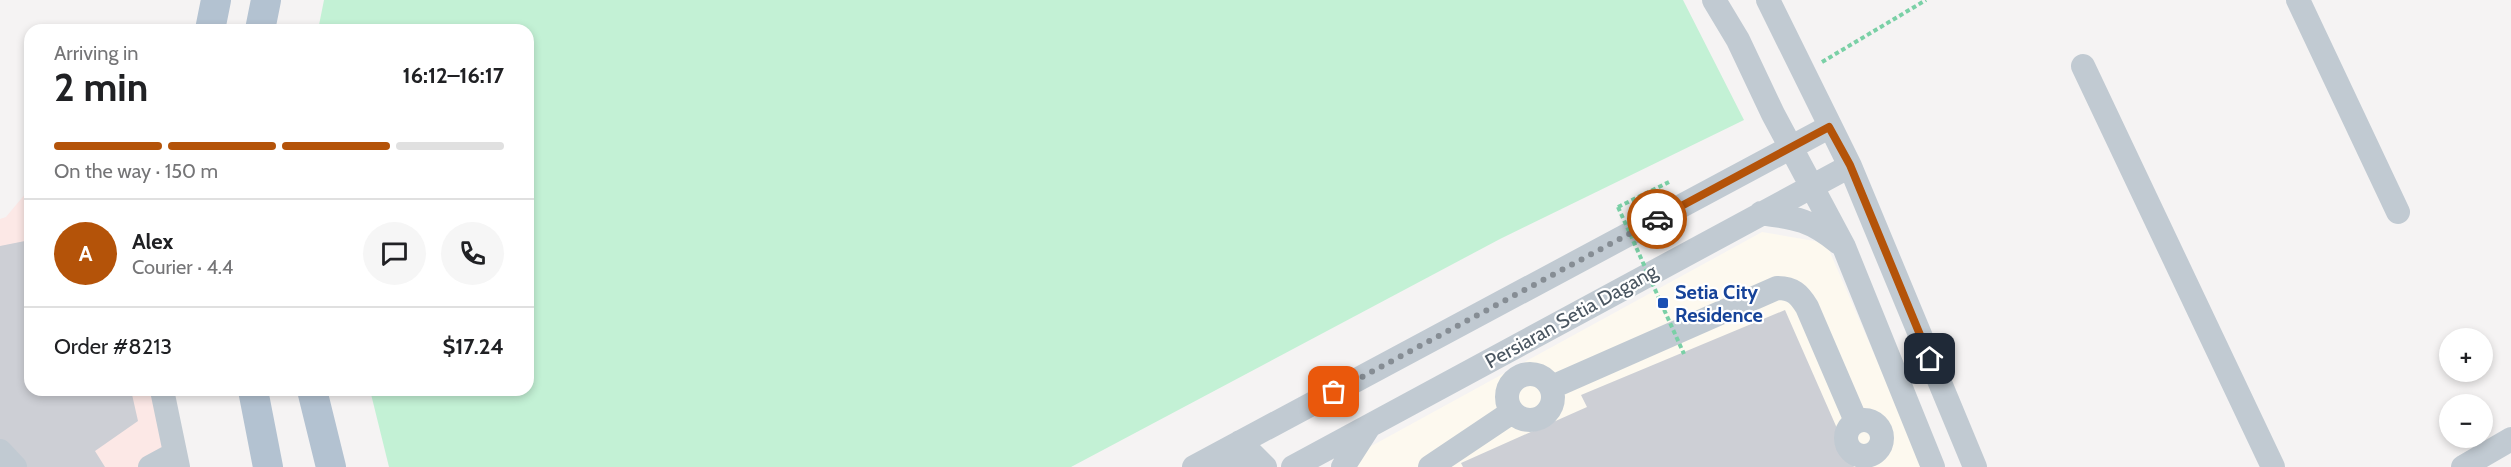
<!DOCTYPE html>
<html lang="en">
<head>
<meta charset="utf-8">
<style>
	body { margin:0; font-family:Cabin,sans-serif; background:#f6f6f6; color:#202124; height:100vh; display:flex; flex-direction:column; font-size:22px; white-space:nowrap }
	* { box-sizing:border-box; margin:0 }
	p { font-size:20px; color:#757577 }
	.icon { flex:none; width:33px; height:33px; fill:none; stroke:currentColor; stroke-width:2; stroke-linecap:round; stroke-linejoin:round }
	.map { position:relative; flex:1; overflow:hidden }
	.side { position:absolute; left:24px; top:24px; width:510px; height:372px; display:flex; flex-direction:column; background:#fff; border-radius:18px; box-shadow:0 3px 9px #0003 }
	.side>* { flex:none }
	.controls { position:absolute; left:2439px; top:328px; display:grid; gap:12px }
	.controls a { display:grid; place-items:center; width:54px; height:54px; border-radius:50%; background:#fff; box-shadow:0 3px 9px #0003; font-size:30px }
	.pin { position:absolute; display:grid; place-items:center; width:51px; height:51px; color:#fff; margin:-26px; border-radius:12px; box-shadow:0 3px 9px #0006 }
	.courier { position:absolute; display:grid; place-items:center; width:60px; height:60px; margin:-30px; border:4px solid #b45309; border-radius:50%; background:#fff; color:#222; box-shadow:0 2px 8px #0007 }
	.head em { font-style:normal; font-weight:700 }
	.head div { display:flex; flex-direction:column-reverse }
	.head { display:flex; align-items:center; justify-content:space-between; height:102px; padding:0 30px }
	h1 { font-size:39px; font-weight:700; line-height:45px }
	.bar { display:grid; grid-template-columns:repeat(4,1fr); gap:9px 6px; align-content:center; height:72px; padding:0 30px }
	.bar i { height:8px; border-radius:4px; background:#e0e0e0 }
	.bar .on { background:#b45309 }
	.bar p { grid-column:span 4 }
	.line { display:flex; align-items:center; gap:15px; padding:0 30px; border-top:2px solid #e0e0e0 }
	.line div { flex:1 }
	.round { display:grid; place-items:center; flex:none; width:63px; height:63px; border-radius:32px; background:#f6f6f6 }
	.map>svg:first-child { display:block }
	.commercial { fill:#fdf9ef }
	.medical { fill:#fce8e6 }
	.green { fill:#c3f1d5 }
	.building { fill:#cdcfd5 }
	.lines { fill:none; stroke-linecap:round; stroke-linejoin:round }
	.path { stroke:#7ad0a6; stroke-width:4; stroke-dasharray:4.5 3; stroke-linecap:butt }
	.minor { stroke:#c1cad2; stroke-width:24 }
	.major { stroke:#b3c2d1; stroke-width:30 }
	.path-bridge { stroke:#7ad0a6; stroke-width:4; stroke-dasharray:4.5 3; stroke-linecap:butt }
	.done { stroke:#868d94; stroke-width:6; stroke-dasharray:0 10.8 }
	.route { stroke:#b45309; stroke-width:8 }
	.transit-dot { fill:#1a4fb4; stroke:#fff; stroke-width:2 }
	.labels { text-anchor:middle; dominant-baseline:central; stroke-width:4.5; stroke-linejoin:round; paint-order:stroke }
	.transit-label { font-size:20px; font-weight:bold; fill:#164399; stroke:#fff; text-anchor:start }
	.street-label { font-size:20px; fill:#4a5661; stroke:#fff }
</style>
</head>
<body>
<div class="map">
<svg width="2511" height="467" viewBox="0 0 2511 467">
	<rect width="100%" height="100%" fill="#f5f3f3"/>
	<!-- commercial -->
	<path class="commercial" d="M1762 232 1826 243 1923 467H1333Z"/>
	<!-- medical -->
	<path class="medical" d="M30 184V390H172L189 467H0V219L6 217 26 193Z"/>
	<!-- green -->
	<path class="green" d="M324 0H1683L1744 120 1500 239 1071 467H389L370 390H528V30H318Z"/>
	<!-- building -->
	<path class="building" d="M30 240V390H131L138 421 95 451 105 467H27L0 441V246Z
		M1785 310 1854 467H1463L1461 463 1587 407 1581 395Z"/>
	<g class="lines">
		<!-- path -->
		<path class="path" d="M1822 62 1926 0
			M1618 207 1669 182"/>
		<!-- minor -->
		<path class="minor" d="M1714 0 1738 40 1773 114 1844 247 1933 467
			M1768 0 1850 166 1975 467
			M2298 0 2398 212
			M2083 66 2273 467
			M1761 213C1797 218 1811 220 1839 243
			M1507 397a23 23 0 1 1 46 0a23 23 0 1 1-46 0Z
			M1552 387 1777 288C1793 288 1799 294 1807 307L1856 421
			M162 390 178 467
			M1846 438a18 18 0 1 1 36 0a18 18 0 1 1-36 0Z
			M1240 442 1265 467
			M0 451 15 467
			M1222 452 1237 467
			M150 467 174 454
			M1194 467 1829 127
			M1293 467 1850 166
			M1343 467 1368 428
			M1430 467 1512 412
			M2463 467 2511 439"/>
		<!-- major -->
		<path class="major" d="M210 30 216 0
			M260 30 266 0
			M253 390 268 467
			M312 390 331 467"/>
		<!-- path-bridge -->
		<path class="path-bridge" d="M1618 207 1684 354"/>
	</g>
	<g class="lines">
		<!-- done -->
		<path class="done" d="M1334 392 1657 219"/>
		<!-- route -->
		<path class="route" d="M1657 219 1829 127 1850 165 1930 359"/>
	</g>
	<!-- markers -->
	<rect class="transit-dot" x="1657" y="297" width="12" height="12" rx="3"/>
	<g class="labels">
		<!-- transit labels -->
		<g class="transit-label">
			<text x="1675" y="292">Setia City<tspan x="1675" dy="23">Residence</tspan></text>
		</g>
		<!-- street labels -->
		<g class="street-label">
			<text transform="translate(1571 316) rotate(-29)">Persiaran Setia Dagang</text>
		</g>
	</g>
</svg>
<div class="controls">
<a>+</a>
<a>−</a>
</div>
<div class="pin" style="left:1334px;top:392px;background:#ea580c"><svg class="icon" aria-label="bag" viewBox="0 0 24 24"><path d="M5 8h14l-1 12H6zM9 8a3 3 0 0 1 6 0"/></svg></div>
<div class="pin" style="left:1930px;top:359px;background:#1f2937"><svg class="icon" aria-label="home" viewBox="0 0 24 24"><path d="M3 11l9-7 9 7M6 9v11h12V9"/></svg></div>
<div class="courier" style="left:1657px;top:219px"><svg class="icon" aria-label="car" viewBox="0 0 24 24"><path d="M5 17H2v-5l4-1 3-4h7l3 4 3 1v5h-3M9 17h6M6 11h13"/><circle cx="7" cy="17" r="2"/><circle cx="17" cy="17" r="2"/></svg></div>
<section class="side">
<div class="head"><div><h1>2 min</h1><p>Arriving in</p></div><em>16:12–16:17</em></div>
<div class="bar"><i class="on"></i><i class="on"></i><i class="on"></i><i></i><p>On the way · 150 m</p></div>
<div class="line" style="height:108px"><b class="round" style="background:#b45309;color:#fff">A</b><div><b>Alex</b><p>Courier · 4.4</p></div><a class="round"><svg class="icon" aria-label="chat" viewBox="0 0 24 24"><path d="M4 5h16v11H9l-5 4z"/></svg></a><a class="round"><svg class="icon" aria-label="phone" viewBox="0 0 24 24"><path d="M5 4h4l2 5-3 2q2 4 5 5l2-3 5 2v4C11 20 4 13 5 4z"/></svg></a></div>
<div class="line" style="height:78px"><div>Order #8213</div><b>$17.24</b></div>
</section>
</div>
</body>
</html>
